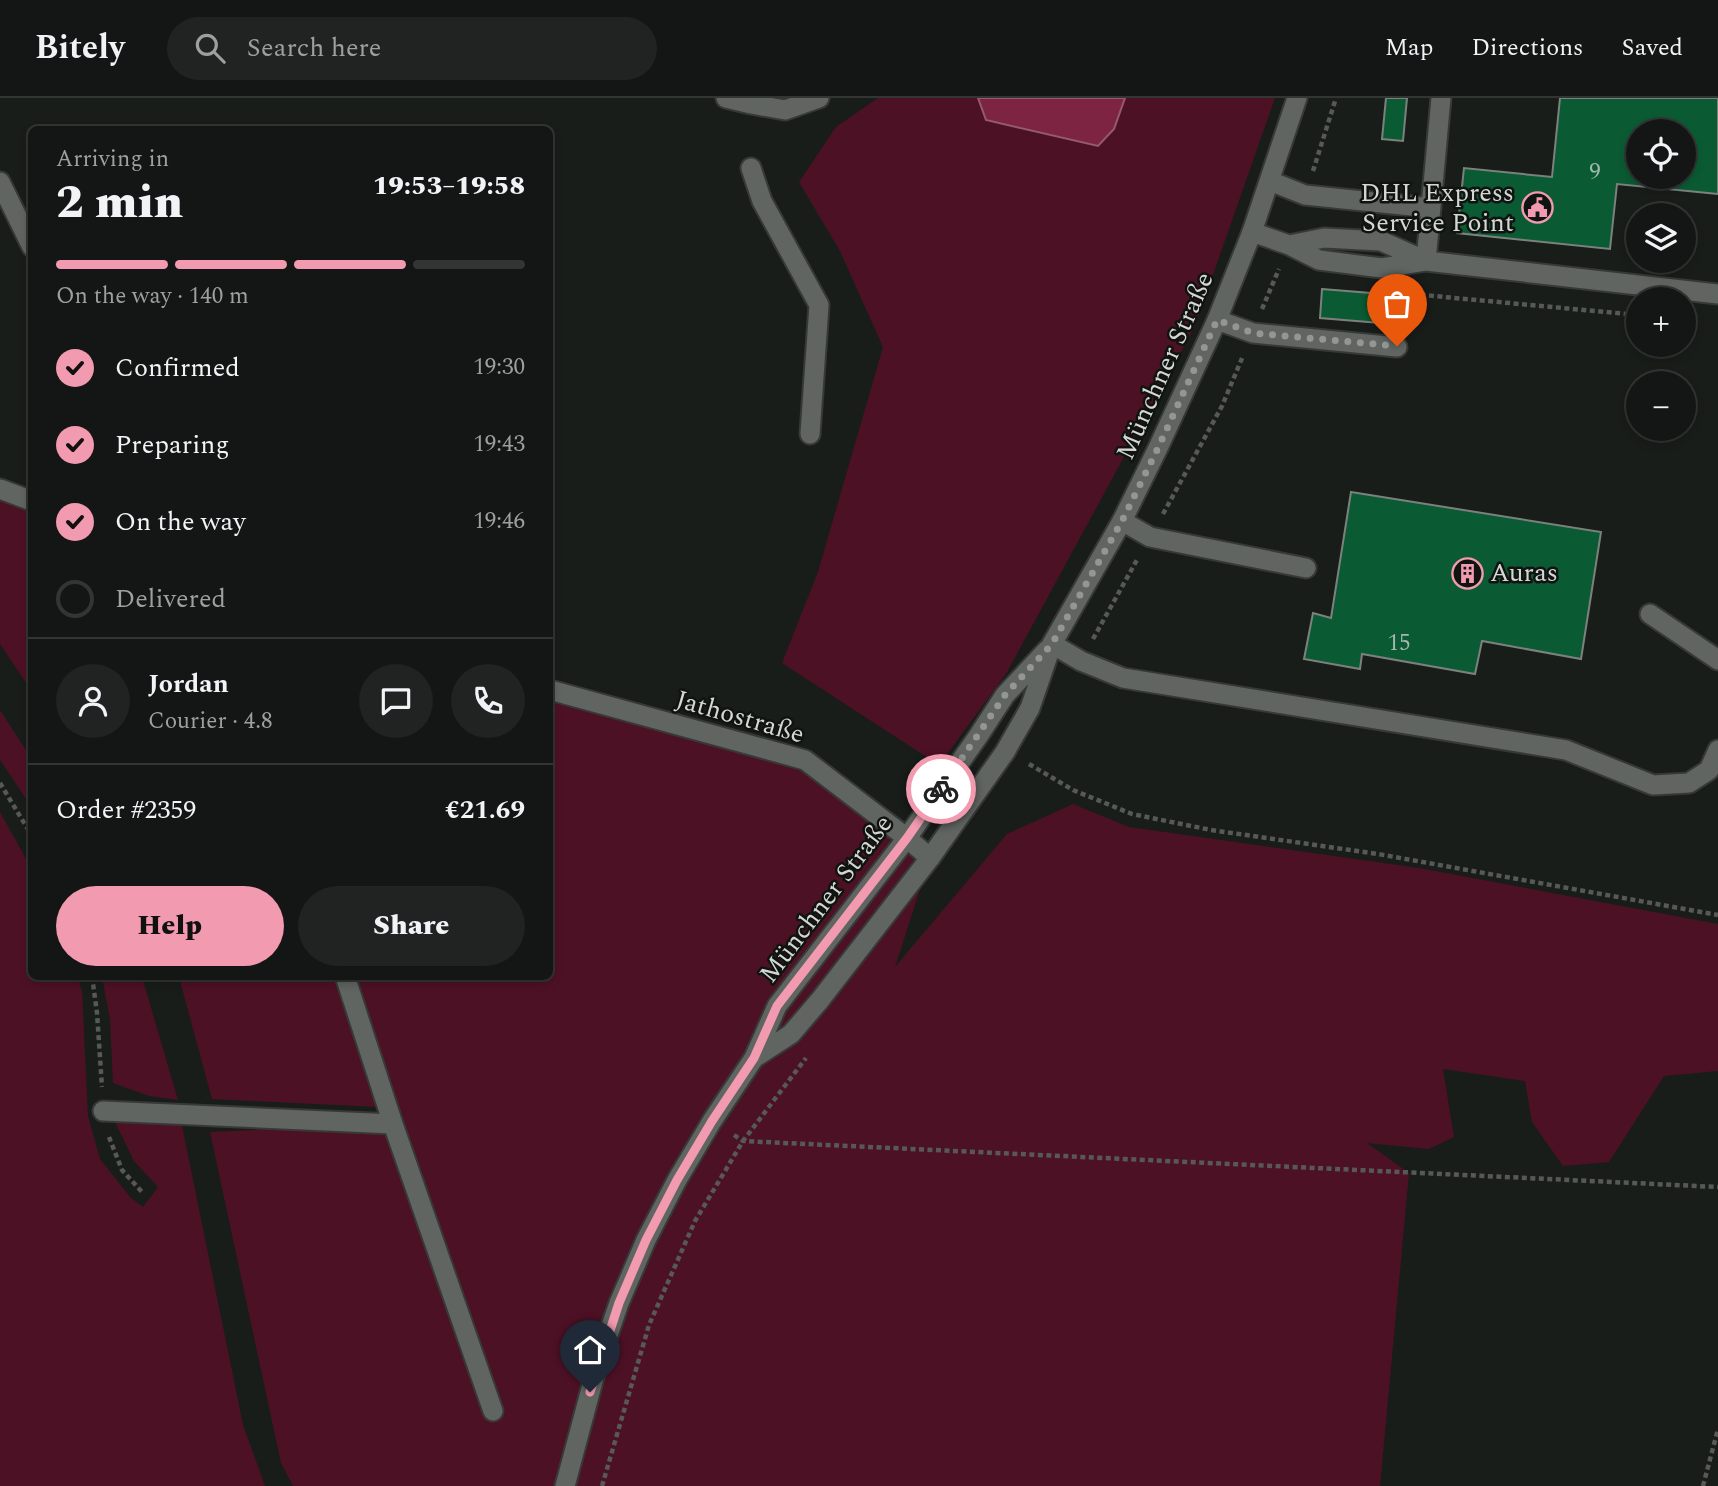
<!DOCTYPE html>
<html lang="en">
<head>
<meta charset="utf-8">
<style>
	body { margin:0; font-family:Spectral,serif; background:#202322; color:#f1f3f6; height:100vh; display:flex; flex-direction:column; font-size:26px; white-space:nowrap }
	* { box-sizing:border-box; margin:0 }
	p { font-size:23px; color:#9d9fa0 }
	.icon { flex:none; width:38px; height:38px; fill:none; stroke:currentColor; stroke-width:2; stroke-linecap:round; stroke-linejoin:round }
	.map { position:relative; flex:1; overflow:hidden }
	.details { position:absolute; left:28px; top:28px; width:525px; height:854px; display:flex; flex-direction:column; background:#131614; border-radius:10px; box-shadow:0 4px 10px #0003,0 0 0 2px #323534 }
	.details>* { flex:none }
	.tools { position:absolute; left:1626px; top:21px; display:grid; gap:14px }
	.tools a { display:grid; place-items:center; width:70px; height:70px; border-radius:50%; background:#131614; box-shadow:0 4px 10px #0003,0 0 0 2px #323534; font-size:35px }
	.pin { position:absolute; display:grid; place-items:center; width:60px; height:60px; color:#fff; margin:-72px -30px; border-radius:50% 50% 50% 0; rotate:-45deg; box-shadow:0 0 7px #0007 }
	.pin .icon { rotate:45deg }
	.courier { position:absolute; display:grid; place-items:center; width:70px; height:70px; margin:-35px; border:5px solid #f29aaf; border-radius:50%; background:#fff; color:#222; box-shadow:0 2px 9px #0007 }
	.summary em { font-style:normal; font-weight:800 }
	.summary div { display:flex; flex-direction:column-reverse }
	.summary { display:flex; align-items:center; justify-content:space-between; height:119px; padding:0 28px }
	h1 { font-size:46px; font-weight:800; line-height:52px }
	.bar { display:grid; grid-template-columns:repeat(4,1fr); gap:10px 7px; align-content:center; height:84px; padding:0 28px }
	.bar i { height:9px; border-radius:5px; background:#323534 }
	.bar .active { background:#f29aaf }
	.bar p { grid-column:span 4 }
	.line { display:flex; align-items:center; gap:18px; padding:0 28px; border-top:2px solid #323534 }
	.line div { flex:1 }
	.round { display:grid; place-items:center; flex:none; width:74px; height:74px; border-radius:37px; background:#202322 }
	ol { padding:0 28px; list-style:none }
	li { display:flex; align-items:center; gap:21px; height:77px }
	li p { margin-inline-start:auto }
	li .icon { padding:7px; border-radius:50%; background:#f29aaf; color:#111; stroke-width:4 }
	li:last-child { color:#9d9fa0 }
	li i { width:38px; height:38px; border:4px solid #323534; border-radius:50% }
	.action { display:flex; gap:14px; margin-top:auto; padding:14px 28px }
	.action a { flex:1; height:80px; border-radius:42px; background:#f29aaf; color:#111; font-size:28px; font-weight:800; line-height:80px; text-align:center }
	.action a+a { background:#202322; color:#f1f3f6 }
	header { display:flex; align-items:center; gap:42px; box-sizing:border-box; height:98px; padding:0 35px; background:#131614; border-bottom:2px solid #323534 }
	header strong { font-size:33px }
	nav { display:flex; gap:38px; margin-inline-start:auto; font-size:24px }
	.search { width:490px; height:63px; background:#202322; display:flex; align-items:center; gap:18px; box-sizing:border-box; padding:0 24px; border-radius:38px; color:#9d9fa0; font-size:26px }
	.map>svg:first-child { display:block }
	.green { fill:#4d1125 }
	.water { fill:#7c2442; stroke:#965a6e; stroke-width:2 }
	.building { fill:#0a5b33; stroke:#7c817e; stroke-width:2; fill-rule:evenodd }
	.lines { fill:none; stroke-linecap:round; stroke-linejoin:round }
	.service-casing { stroke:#373938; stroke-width:23 }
	.minor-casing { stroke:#373938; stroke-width:23 }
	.path { stroke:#565957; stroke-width:4.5; stroke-dasharray:5 3.5; stroke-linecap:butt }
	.service { stroke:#616562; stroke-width:19 }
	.minor { stroke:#616562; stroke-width:19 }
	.done { stroke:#939694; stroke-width:7; stroke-dasharray:0 12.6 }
	.route { stroke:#f29aaf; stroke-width:9 }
	.labels { text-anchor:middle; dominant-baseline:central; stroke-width:5; stroke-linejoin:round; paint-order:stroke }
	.number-label { font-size:23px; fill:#a2b8ac }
	.poi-label { font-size:26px; fill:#d4d7d5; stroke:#101411; text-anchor:end }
	.street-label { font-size:26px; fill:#d4d7d5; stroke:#101411 }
</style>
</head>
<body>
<header>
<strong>Bitely</strong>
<div class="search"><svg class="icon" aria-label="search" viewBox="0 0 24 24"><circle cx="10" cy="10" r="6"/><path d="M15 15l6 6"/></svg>Search here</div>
<nav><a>Map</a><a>Directions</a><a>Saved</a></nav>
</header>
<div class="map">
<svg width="1718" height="1388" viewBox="0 0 1718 1388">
	<rect width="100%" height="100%" fill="#191d1a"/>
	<!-- green -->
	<path class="green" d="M878 0H978L987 22 1114 31 1125 0H1275L1195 228 1006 576 939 667 782 565 818 474 883 249 840 153 799 84 836 29Z
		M0 401 31 414V592L0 546Z
		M550 592 805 662 930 760 895 869 1007 736 1073 706 1129 729 1419 770 1718 826V973L1664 978 1609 1064 1563 1068 1532 1024 1525 983 1443 971 1454 1039 1429 1051 1367 1045 1409 1075 1380 1388H293L281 1365 210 1034 393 1026 345 879 550 878Z
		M0 612 31 660V708L0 662Z
		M0 714 31 770 32 878 78 879 82 894 88 1018 100 1061 130 1099 143 1109 158 1089 134 1063 116 1026V1019L181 1023 243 1327 265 1388H0Z
		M102 879H142L178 1002 149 998 113 985 110 921Z
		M179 879H335L377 1009 212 1001Z"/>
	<!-- water -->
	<path class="water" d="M978 0H1125L1114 31 1098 48 986 22Z"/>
	<!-- building -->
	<path class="building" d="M1386 0H1407L1403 43 1382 41Z
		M1560 0H1718V96L1617 86 1610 151 1457 135 1464 70 1552 79ZM1638 33H1684V79H1638Z
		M1322 191 1395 197 1392 226 1320 220Z
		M1351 394 1601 434 1581 561 1482 543 1475 576 1362 556 1360 571 1304 561 1313 515 1331 520Z"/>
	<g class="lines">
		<defs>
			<path id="service" d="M726 0 751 6 785 12 819 0
				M751 70 762 103 819 207 810 336
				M1270 83 1305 97 1431 110
				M0 84 32 149
				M1252 134 1289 147 1319 162 1382 170 1425 163
				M1289 147 1324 140 1381 143 1426 163 1718 196
				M1426 163 1441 0
				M1217 222 1253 235 1397 249
				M0 391 32 403
				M1122 423 1150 439 1306 470
				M1650 516 1718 562
				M1052 546 1081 563 1123 580 1566 652 1653 687 1689 685 1709 672 1718 652
				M550 592 805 662 907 740 930 760
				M345 878 393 1026 493 1313
				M103 1013 393 1026"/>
			<path id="minor" d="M754 960 791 936 820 902 930 760 1005 654 1030 610 1052 546 1122 423 1158 350 1217 222 1252 134 1297 0
				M565 1388 596 1272 619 1205 646 1142 677 1082 712 1023 754 960 777 908 907 740 979 637 1005 597 1047 552"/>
		</defs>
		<!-- service casing -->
		<use href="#service" class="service-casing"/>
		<!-- minor casing -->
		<use href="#minor" class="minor-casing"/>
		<!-- path -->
		<path class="path" d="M1313 73 1336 0
			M1412 196 1638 217
			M1262 211 1279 171
			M1163 416 1222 308 1243 258
			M1093 541 1138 460
			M1029 666 1073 692 1132 716 1211 732 1378 756 1718 817
			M0 685 32 738
			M92 878 97 915 102 989
			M734 1037 743 1043 1718 1089
			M109 1039 122 1072 142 1094
			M602 1388 649 1227 695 1123 743 1043 806 960
			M1703 1388 1718 1331"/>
		<!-- service -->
		<use href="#service" class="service"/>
		<!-- minor -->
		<use href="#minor" class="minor"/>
	</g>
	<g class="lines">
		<!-- done -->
		<path class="done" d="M941 691 1005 597 1052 546 1122 423 1158 350 1217 222 1253 235 1397 248"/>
		<!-- route -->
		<path class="route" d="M590 1294 619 1205 646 1142 677 1082 712 1023 754 960 777 908 907 740 941 691"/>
	</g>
	<!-- icons -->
	<defs>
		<symbol id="civic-ring" viewBox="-11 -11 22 22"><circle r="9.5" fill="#101411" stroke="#f29aaf" stroke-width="1.5"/><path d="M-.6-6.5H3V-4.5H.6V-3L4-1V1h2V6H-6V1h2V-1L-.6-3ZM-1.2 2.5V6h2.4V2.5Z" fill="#f29aaf"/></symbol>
		<symbol id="building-ring" viewBox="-11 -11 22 22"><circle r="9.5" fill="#101411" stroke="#f29aaf" stroke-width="1.5"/><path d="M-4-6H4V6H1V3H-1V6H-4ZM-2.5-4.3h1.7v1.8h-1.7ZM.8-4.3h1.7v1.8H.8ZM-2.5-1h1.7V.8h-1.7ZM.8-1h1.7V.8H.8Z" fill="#f29aaf"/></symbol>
	</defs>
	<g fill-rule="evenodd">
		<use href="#civic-ring" x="1520" y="92" width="35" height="35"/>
		<use href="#building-ring" x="1450" y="458" width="35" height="35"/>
	</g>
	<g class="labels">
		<!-- number labels -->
		<g class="number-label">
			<text x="1595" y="74">9</text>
			<text x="1399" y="545">15</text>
		</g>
		<!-- poi labels -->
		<g class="poi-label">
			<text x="1514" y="95">DHL Express<tspan x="1514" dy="30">Service Point</tspan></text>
			<text x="1490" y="475" text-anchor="start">Auras</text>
		</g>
		<!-- street labels -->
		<g class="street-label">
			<text transform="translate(1165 268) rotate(-66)">Münchner Straße</text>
			<text transform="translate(740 619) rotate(16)">Jathostraße</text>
			<text transform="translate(826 801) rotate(-53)">Münchner Straße</text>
		</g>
	</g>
</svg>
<div class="tools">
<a><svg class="icon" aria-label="locate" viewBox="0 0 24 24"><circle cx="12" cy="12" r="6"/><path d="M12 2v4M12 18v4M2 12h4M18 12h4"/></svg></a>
<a><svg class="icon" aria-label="layers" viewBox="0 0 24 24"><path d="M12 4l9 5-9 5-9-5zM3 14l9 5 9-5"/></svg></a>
<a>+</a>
<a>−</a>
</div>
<div class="pin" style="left:1397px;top:248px;background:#ea580c"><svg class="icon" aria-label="bag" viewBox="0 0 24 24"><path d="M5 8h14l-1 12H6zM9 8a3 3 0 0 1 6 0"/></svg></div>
<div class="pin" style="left:590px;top:1294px;background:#1f2937"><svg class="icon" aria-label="home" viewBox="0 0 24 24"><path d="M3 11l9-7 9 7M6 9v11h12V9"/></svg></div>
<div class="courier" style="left:941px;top:691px"><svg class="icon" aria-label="bike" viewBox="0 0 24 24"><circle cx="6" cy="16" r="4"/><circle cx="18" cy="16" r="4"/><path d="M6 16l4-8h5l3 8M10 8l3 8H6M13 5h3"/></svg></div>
<section class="details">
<div class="summary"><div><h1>2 min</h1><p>Arriving in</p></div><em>19:53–19:58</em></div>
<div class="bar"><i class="active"></i><i class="active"></i><i class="active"></i><i></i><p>On the way · 140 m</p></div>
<ol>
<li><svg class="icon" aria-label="check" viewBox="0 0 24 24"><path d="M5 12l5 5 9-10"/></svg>Confirmed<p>19:30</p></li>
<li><svg class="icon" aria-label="check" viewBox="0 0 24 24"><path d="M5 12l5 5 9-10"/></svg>Preparing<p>19:43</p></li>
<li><svg class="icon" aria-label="check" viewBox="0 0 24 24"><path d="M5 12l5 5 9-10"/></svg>On the way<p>19:46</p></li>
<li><i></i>Delivered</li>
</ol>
<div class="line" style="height:126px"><a class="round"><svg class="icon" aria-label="person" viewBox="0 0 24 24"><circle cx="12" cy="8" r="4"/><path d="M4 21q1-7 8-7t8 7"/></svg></a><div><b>Jordan</b><p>Courier · 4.8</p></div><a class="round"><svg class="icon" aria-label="chat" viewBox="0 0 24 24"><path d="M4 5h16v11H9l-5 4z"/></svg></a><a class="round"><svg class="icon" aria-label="phone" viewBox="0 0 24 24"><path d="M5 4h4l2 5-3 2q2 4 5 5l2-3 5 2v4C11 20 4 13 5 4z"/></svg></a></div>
<div class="line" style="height:91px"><div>Order #2359</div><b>€21.69</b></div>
<div class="action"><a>Help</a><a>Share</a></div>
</section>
</div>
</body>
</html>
